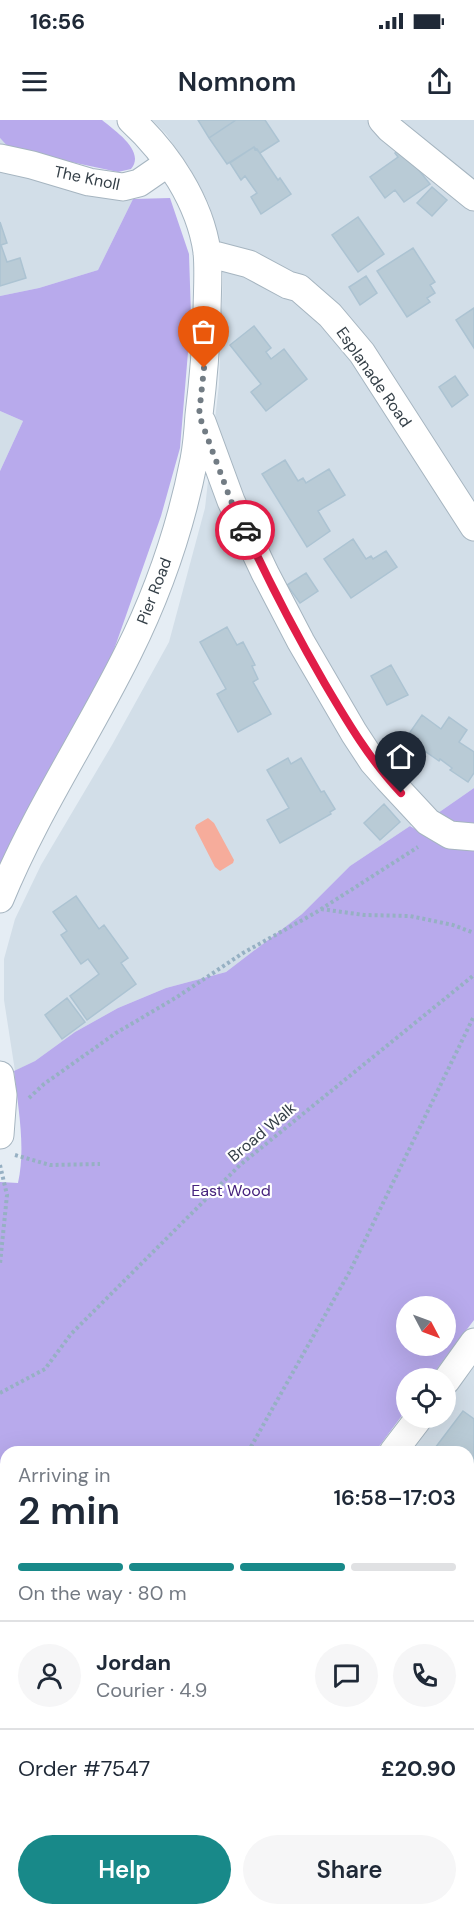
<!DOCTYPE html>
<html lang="en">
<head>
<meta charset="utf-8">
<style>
	body { margin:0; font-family:"DM Sans",sans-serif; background:#f6f6f7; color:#1f2937; height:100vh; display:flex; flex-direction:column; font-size:22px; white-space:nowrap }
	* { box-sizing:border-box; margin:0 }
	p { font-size:20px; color:#747a83 }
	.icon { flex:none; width:33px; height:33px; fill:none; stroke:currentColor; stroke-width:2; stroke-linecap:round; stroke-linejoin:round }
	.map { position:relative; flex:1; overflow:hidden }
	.sheet { position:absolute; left:0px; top:1326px; width:474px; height:470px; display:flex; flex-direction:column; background:#fff; border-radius:18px 18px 0 0; box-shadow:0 6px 24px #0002 }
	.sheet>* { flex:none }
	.needle { width:39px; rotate:131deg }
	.tools { position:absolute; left:396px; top:1176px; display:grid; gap:12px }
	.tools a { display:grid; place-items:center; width:60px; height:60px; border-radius:50%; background:#fff; box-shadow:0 6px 24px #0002; font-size:30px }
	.pin { position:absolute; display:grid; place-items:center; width:51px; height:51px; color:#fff; margin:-62px -26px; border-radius:50% 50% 50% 0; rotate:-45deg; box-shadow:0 0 6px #0007 }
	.pin .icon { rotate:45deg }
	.courier { position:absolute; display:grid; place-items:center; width:60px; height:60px; margin:-30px; border:4px solid #e11d48; border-radius:50%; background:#fff; color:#222; box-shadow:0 2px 8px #0007 }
	.head em { font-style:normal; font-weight:600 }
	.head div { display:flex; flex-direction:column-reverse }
	.head { display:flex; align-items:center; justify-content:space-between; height:102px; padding:0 18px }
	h1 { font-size:39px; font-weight:600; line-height:45px }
	.bar { display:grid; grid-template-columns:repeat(4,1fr); gap:9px 6px; align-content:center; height:72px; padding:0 18px }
	.bar i { height:8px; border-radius:4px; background:#e0e1e3 }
	.bar .active { background:#188989 }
	.bar p { grid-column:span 4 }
	.line { display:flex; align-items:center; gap:15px; padding:0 18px; border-top:2px solid #e0e1e3 }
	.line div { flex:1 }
	.round { display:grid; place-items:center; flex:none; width:63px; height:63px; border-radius:32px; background:#f6f6f7 }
	.primary-button { display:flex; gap:12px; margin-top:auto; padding:12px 18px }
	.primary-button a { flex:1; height:69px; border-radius:36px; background:#188989; color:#fff; font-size:24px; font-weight:600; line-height:69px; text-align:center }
	.primary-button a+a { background:#f6f6f7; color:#1f2937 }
	.status { display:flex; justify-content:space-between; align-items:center; height:42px; padding:0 30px; background:#fff; direction:ltr }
	.status svg { height:16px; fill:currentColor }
	header { display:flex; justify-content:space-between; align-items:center; height:78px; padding:0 18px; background:#fff; font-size:27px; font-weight:600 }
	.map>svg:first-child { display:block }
	.residential { fill:#d2dee8 }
	.green { fill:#b8aaec; fill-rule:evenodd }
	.water { fill:#f6ac9b }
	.building { fill:#b9cbd6; stroke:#acc3d2; stroke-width:1.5 }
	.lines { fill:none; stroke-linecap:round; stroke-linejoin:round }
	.minor-casing { stroke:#a6b5c0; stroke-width:29 }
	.path { stroke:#96b0c3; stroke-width:4; stroke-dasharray:3 3; stroke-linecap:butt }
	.minor { stroke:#fff; stroke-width:27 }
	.done { stroke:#727c84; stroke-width:6; stroke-dasharray:0 10.8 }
	.route { stroke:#e11d48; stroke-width:8 }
	.labels { text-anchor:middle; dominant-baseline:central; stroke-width:4.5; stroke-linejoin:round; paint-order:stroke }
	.street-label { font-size:16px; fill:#343f47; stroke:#fff }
	.park-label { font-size:16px; fill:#46227d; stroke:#fff }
</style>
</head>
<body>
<div class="status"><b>16:56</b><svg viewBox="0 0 49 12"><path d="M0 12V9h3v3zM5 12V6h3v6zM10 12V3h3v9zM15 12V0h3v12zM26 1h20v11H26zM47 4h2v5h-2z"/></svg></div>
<header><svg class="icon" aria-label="menu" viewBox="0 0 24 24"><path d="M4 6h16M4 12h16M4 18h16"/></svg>Nomnom<svg class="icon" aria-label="share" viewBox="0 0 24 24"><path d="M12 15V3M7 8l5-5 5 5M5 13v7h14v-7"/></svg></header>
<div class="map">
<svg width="474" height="1795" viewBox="0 0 474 1795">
	<rect width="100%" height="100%" fill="#e5edf4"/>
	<!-- residential -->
	<path class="residential" d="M152 0H474V668L438 693 410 706 350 746 302 794 226 852 166 868 118 888 75 912 35 941 15 951 4 880V839L15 799 41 745 112 625 169 522 205 388 219 264 223 156 219 121 209 84 189 47 166 14Z
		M0 18 42 62 133 79 98 150 39 168 0 176Z
		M0 291 23 301 0 351Z
		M474 1241V1498L468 1502V1332H406L432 1298H446V1280Z
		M6 1746V1790H247L241 1795H0V1751Z"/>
	<!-- green -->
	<path class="green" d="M0 0H102C115 11 146 31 131 49L118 52 10 29 0 18Z
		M170 78 189 134 191 196 180 328 161 396 110 541 0 757V351L23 301 0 291V176L39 168 98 150 133 79Z
		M474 668V706H463L442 699 438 693Z
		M410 706 440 724 474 728V1200L430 1258H406V1290L375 1332H6V1720L0 1725V1062L18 1063C26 1027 18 988 14 951L35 941 75 912 118 888 166 868 226 852 302 794 350 746ZM406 1186H446V1226H406Z"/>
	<!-- water -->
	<path class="water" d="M208 698 214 703 234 740 233 743 220 751 215 747 195 708 196 705Z
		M474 1535V1795H285L290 1790H468V1541Z"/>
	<!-- building -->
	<path class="building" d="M198 0H236L209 18Z
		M236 0H265L279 21 260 33 254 27 227 44 209 18Z
		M254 27 255 30 257 29 278 60 280 58 291 74 261 94 251 77 257 73 245 56 241 60 230 43Z
		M401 28 430 64 404 82 395 70 385 78 370 57 398 37 395 33Z
		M432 67 447 80 432 96 417 83Z
		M358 97 384 134 358 152 332 115Z
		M0 102 7 123 1 125 7 142 20 138 26 158 0 166Z
		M413 128 435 162 430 165 435 173 427 178 430 182 407 197 377 151Z
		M366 156 377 173 360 185 349 167Z
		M474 188V228L456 200Z
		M254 206 271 228 266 232 271 239 284 229 307 259 266 291 251 272 261 264 230 225Z
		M455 256 468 275 452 287 439 267Z
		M285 340 298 361 303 358 306 363 329 349 345 375 318 391 330 411 307 427 262 354Z
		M353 419 366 439 371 436 373 439 386 431 397 447 351 478 324 439Z
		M306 453 318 471 300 483 287 465Z
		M227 507 237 525 243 522 255 545 252 546 258 559 253 562 271 594 238 612 217 574 226 569 200 522Z
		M391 545 408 575 387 585 371 556Z
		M422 595 441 609 449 597 467 610 459 622 474 632V653L468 662 450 650 452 648 440 639 439 641 406 618Z
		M288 638 291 644 301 638 321 672 324 671 335 689 330 692 331 694 280 723 267 700 289 688 267 650Z
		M384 684 400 702 380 720 364 703Z
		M76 776 99 809 104 805 128 838 121 843 136 864 87 900 70 876 99 854 88 839 81 844 61 815 67 811 53 792Z
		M67 878 85 902 62 919 45 895Z
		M463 1291 474 1299V1345L468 1340V1332H432Z
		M468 1375 474 1380V1415L468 1410Z
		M4 1790 42 1795H3Z
		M139 1790H149L153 1793 156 1790H172L178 1795H135Z"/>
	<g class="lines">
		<defs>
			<path id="minor" d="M382 0 390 9 474 77
				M0 38 32 45 89 62 123 67 139 63 168 43
				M207 133 249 144 288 165 299 168 330 195 362 233 474 407
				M202 302 231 381 265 453 301 522 354 613 373 642 388 659 428 702 450 715 474 717
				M0 779C35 693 87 616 128 533 158 473 181 406 194 340 197 325 198 310 199 295 203 262 206 229 207 195 207 175 209 152 207 132 200 82 167 33 131 0
				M0 955 3 975 0 1015
				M446 1261 474 1222
				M393 1332 419 1298
				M0 1738 6 1733"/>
		</defs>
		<!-- minor casing -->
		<use href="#minor" class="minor-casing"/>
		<!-- path -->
		<path class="path" d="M321 789 364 795 410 796 453 805 474 813
			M29 978 44 964 116 913 177 877 243 833 315 793 418 727
			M15 1035 50 1045 100 1044
			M0 1045 7 1075 0 1144
			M0 1273 45 1249 71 1214 240 1045 474 855
			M248 1332 350 1151 474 896
			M0 1502 6 1500"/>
		<!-- minor -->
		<use href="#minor" class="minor"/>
	</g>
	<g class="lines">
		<!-- done -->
		<path class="done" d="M204 248 199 295 231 381 245 410"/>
		<!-- route -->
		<path class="route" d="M245 410C269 462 296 514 325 564 348 603 370 640 401 673"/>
	</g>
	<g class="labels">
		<!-- street labels -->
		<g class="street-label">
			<text transform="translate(87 58) rotate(12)">The Knoll</text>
			<text transform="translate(374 257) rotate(55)">Esplanade Road</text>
			<text transform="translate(154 471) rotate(-69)">Pier Road</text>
			<text transform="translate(262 1012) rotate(-40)">Broad Walk</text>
		</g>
		<!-- park labels -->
		<g class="park-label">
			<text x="231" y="1070">East Wood</text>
		</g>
	</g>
</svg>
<div class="tools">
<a><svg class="needle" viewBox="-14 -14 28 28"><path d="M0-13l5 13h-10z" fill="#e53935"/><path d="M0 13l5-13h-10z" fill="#747a83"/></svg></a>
<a><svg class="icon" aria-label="locate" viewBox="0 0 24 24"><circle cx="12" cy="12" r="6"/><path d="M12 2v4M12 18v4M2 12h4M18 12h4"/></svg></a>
</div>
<div class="pin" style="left:204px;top:248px;background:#ea580c"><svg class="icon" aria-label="bag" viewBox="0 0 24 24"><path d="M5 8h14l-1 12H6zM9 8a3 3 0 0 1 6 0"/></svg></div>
<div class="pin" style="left:401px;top:673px;background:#1f2937"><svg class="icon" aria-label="home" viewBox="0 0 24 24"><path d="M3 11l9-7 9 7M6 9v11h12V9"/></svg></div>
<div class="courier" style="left:245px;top:410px"><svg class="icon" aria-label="car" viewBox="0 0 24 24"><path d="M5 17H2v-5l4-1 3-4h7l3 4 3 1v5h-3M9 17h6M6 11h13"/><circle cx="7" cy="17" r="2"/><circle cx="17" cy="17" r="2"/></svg></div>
<section class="sheet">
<div class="head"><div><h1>2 min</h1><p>Arriving in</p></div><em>16:58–17:03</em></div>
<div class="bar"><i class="active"></i><i class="active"></i><i class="active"></i><i></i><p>On the way · 80 m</p></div>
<div class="line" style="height:108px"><a class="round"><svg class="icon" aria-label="person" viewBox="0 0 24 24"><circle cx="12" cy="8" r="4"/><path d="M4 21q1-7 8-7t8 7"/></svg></a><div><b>Jordan</b><p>Courier · 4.9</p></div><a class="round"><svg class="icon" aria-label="chat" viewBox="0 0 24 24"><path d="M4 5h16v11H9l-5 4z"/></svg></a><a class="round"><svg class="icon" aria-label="phone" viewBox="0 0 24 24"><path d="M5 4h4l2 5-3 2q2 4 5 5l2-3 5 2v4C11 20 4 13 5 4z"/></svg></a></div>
<div class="line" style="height:78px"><div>Order #7547</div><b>£20.90</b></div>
<div class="primary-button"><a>Help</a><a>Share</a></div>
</section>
</div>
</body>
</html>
